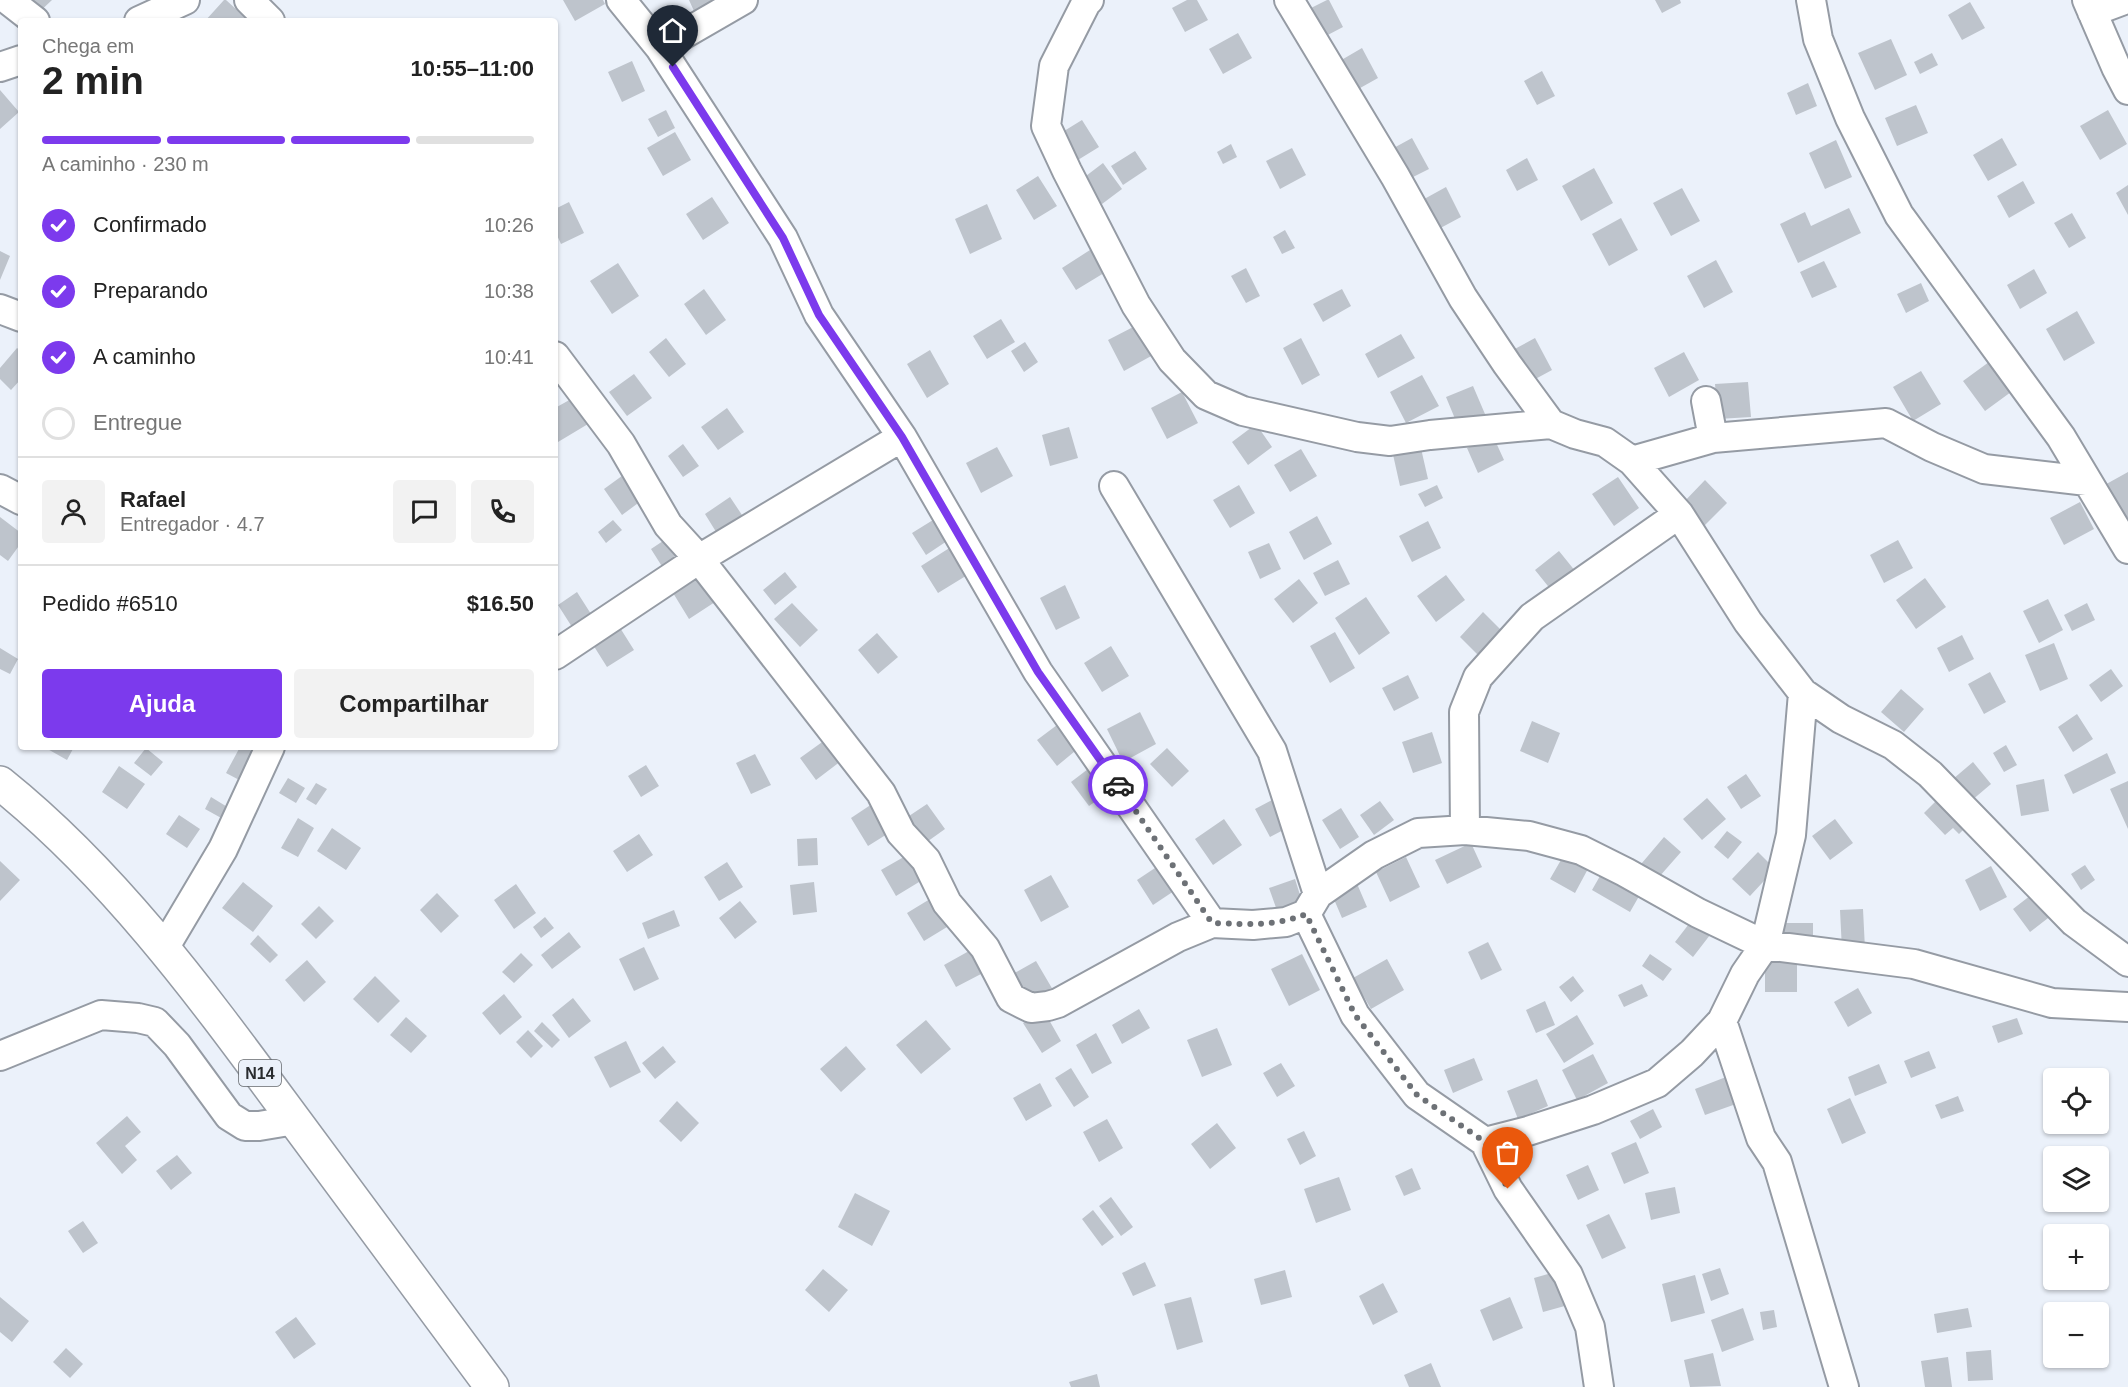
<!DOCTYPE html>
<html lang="pt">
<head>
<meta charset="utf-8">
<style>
	body { margin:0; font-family:Helvetica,sans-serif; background:#f2f2f2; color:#222; height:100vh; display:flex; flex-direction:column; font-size:22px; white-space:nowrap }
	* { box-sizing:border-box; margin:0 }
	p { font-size:20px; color:#767676 }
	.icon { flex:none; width:33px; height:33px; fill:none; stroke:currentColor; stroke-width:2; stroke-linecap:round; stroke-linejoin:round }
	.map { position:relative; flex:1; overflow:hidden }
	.side { position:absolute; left:18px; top:18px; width:540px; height:732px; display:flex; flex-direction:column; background:#fff; border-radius:6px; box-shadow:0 2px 4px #0004 }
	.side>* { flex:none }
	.buttons { position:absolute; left:2043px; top:1068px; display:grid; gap:12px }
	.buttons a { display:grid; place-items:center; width:66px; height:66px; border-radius:6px; background:#fff; box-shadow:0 2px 4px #0004; font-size:30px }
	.pin { position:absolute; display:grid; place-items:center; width:51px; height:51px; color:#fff; margin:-62px -26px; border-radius:50% 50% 50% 0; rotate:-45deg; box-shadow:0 0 6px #0007 }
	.pin .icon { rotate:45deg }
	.courier { position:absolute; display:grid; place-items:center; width:60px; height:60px; margin:-30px; border:4px solid #7c3aed; border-radius:50%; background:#fff; color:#222; box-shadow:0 2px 8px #0007 }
	.summary em { font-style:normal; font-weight:800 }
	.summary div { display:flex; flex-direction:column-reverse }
	.summary { display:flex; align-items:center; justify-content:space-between; height:102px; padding:0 24px }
	h1 { font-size:39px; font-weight:800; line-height:45px }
	.bar { display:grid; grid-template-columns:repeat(4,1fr); gap:9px 6px; align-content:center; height:72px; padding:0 24px }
	.bar i { height:8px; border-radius:4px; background:#e0e0e0 }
	.bar .on { background:#7c3aed }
	.bar p { grid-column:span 4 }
	.line { display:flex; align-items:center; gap:15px; padding:0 24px; border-top:2px solid #e0e0e0 }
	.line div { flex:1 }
	.round { display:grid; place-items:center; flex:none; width:63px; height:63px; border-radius:6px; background:#f2f2f2 }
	ol { padding:0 24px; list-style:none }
	li { display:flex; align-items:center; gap:18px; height:66px }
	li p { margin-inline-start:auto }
	li .icon { padding:6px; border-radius:50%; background:#7c3aed; color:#fff; stroke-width:4 }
	li:last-child { color:#767676 }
	li i { width:33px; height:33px; border:3px solid #e0e0e0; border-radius:50% }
	.cta { display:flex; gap:12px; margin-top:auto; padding:12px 24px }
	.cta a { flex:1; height:69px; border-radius:6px; background:#7c3aed; color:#fff; font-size:24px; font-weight:800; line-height:69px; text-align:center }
	.cta a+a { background:#f2f2f2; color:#222 }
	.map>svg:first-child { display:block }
	.building { fill:#bec4cc }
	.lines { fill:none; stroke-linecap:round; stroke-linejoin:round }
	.minor-casing { stroke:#959ba4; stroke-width:32 }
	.primary-casing { stroke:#959ba4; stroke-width:36 }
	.minor { stroke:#fff; stroke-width:28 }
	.primary { stroke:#fff; stroke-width:33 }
	.done { stroke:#6d7176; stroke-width:6; stroke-dasharray:0 10.8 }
	.route { stroke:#7c3aed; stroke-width:8 }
	.labels { text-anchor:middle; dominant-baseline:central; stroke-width:4.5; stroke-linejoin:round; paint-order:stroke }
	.shield { fill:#ebf1fa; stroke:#63676c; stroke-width:1.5 }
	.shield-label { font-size:16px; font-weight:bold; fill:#292c2f }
</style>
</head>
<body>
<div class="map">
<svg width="2128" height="1387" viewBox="0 0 2128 1387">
	<rect width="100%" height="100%" fill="#ebf1fa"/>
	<!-- building -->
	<path class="building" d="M20 0H52L34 17Z
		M224 0H226L249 21H205Z
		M563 0H603L605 4 575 21Z
		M689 0H719L694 11Z
		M1187 0H1197L1208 20 1185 32 1172 8Z
		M1327 0H1329L1343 27 1322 38 1307 10Z
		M1655 0H1680L1681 3 1662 13Z
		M1970 2 1985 28 1962 40 1948 15Z
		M1238 33 1252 58 1223 74 1209 49Z
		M1891 39 1907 75 1875 90 1858 53Z
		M1362 48 1378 78 1353 92 1338 62Z
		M1932 53 1938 65 1920 74 1914 62Z
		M632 61 645 91 622 102 608 72Z
		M1542 71 1555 96 1537 105 1524 81Z
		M1808 83 1817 106 1796 115 1787 93Z
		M0 90 19 112 0 129Z
		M1916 105 1928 133 1897 146 1885 118Z
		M666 110 675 128 658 137 648 119Z
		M2108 110 2127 144 2100 160 2080 126Z
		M1082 120 1099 147 1073 163 1056 136Z
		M675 132 691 160 663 176 647 148Z
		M1412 138 1429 169 1407 180 1390 150Z
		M2002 138 2017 165 1988 181 1973 155Z
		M1836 140 1852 177 1825 189 1809 153Z
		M1231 144 1237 157 1223 164 1217 152Z
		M1292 148 1306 175 1280 189 1266 161Z
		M1135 151 1147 169 1123 185 1111 166Z
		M1527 158 1538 180 1517 191 1506 170Z
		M1103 163 1122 189 1102 204 1082 179Z
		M1594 168 1613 203 1581 221 1562 186Z
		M1038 176 1057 206 1034 220 1016 190Z
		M2023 181 2035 203 2009 218 1997 196Z
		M2128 185V215L2116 193Z
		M1446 187 1461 217 1433 232 1417 203Z
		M1682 188 1700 221 1671 236 1653 203Z
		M712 197 729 223 703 240 686 214Z
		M569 202 584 233 561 244 555 231V209Z
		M987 204 1002 239 970 254 955 219Z
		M1849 208 1861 233 1798 263 1780 224 1805 212 1811 226Z
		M2072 213 2086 238 2069 248 2054 223Z
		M1621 218 1638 250 1609 266 1592 234Z
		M1285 230 1295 248 1282 254 1273 237Z
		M1090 250 1104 273 1076 290 1062 268Z
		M0 251 10 256 0 280Z
		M1716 260 1733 292 1704 308 1687 276Z
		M1824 261 1837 287 1812 298 1800 272Z
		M618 263 639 296 612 314 590 281Z
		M1246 268 1260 296 1246 303 1231 276Z
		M2034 269 2047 293 2020 309 2007 285Z
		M1921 283 1929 301 1906 313 1897 294Z
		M704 289 726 320 706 335 684 304Z
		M1342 289 1351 306 1323 322 1313 304Z
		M2077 311 2095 343 2064 361 2046 329Z
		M1001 319 1015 342 987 359 973 336Z
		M1137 325 1153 355 1124 371 1108 340Z
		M1401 334 1415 358 1378 378 1365 354Z
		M666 338 686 364 669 377 649 352Z
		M1301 338 1320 375 1302 385 1283 348Z
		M1535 338 1552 370 1528 383 1511 351Z
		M1025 342 1038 362 1024 372 1011 351Z
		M17 348 21 351V379L11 390 0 379V368Z
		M930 350 949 384 927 398 907 364Z
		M1684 352 1699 380 1669 397 1654 368Z
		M1989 362 2011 392 1985 411 1963 381Z
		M1921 371 1941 404 1913 421 1893 387Z
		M634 374 652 398 627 416 609 392Z
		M1422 375 1439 406 1406 423 1390 392Z
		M1748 382 1751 417 1718 419 1715 384Z
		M1473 386 1485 414 1458 426 1446 397Z
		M1182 392 1198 423 1167 439 1151 408Z
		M573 398 588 424 558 442 555 437V408Z
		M727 408 744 432 718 450 701 427Z
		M1256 424 1272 447 1248 465 1232 442Z
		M1069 427 1078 458 1050 466 1042 435Z
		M1493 436 1504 460 1478 473 1467 448Z
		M683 444 699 466 683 477 668 456Z
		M1420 444 1428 479 1400 486 1392 450Z
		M997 447 1013 476 981 493 966 463Z
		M1301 449 1317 476 1290 492 1274 465Z
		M2128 472V517L2121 521 2101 487Z
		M626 473 645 498 622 515 604 489Z
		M1618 477 1639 508 1614 526 1592 494Z
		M1705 480 1727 503 1703 527 1681 505Z
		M1239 485 1255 513 1230 528 1213 500Z
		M1437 485 1443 498 1425 507 1418 494Z
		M730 497 744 518 718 535 705 514Z
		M2080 502 2094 529 2064 545 2050 518Z
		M1317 516 1332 544 1304 560 1289 532Z
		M0 517 21 533V543L8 561 0 555Z
		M613 520 622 530 606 543 598 532Z
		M933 520 947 541 926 555 912 533Z
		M1428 521 1441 548 1412 562 1399 536Z
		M666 539 678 558 663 568 651 549Z
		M1898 540 1913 568 1884 583 1870 555Z
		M1269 543 1281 569 1260 579 1248 552Z
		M951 547 969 574 938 593 921 566Z
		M1559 551 1580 577 1556 596 1535 570Z
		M1338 560 1350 584 1325 596 1313 573Z
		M695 572 715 602 689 619 670 588Z
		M785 572 797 587 775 605 763 590Z
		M1446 575 1465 600 1436 622 1417 596Z
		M1925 578 1946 607 1916 629 1896 600Z
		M1299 579 1318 603 1293 623 1274 599Z
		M1065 585 1080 618 1056 630 1040 598Z
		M577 592 591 614 572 627 558 605Z
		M1366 597 1390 633 1359 655 1335 618Z
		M2048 599 2063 630 2039 643 2023 611Z
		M792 603 818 630 800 647 774 619Z
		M2087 603 2095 620 2072 631 2064 615Z
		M1483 612 1504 633 1480 657 1460 637Z
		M617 623 634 650 607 667 590 640Z
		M1335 632 1355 668 1330 683 1310 646Z
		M877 633 898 657 878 674 858 650Z
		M1962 635 1974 659 1949 672 1937 648Z
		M2054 643 2068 679 2040 691 2025 655Z
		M1111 646 1129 676 1102 692 1084 663Z
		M0 648 18 659 10 674 0 669Z
		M2111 669 2123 686 2101 702 2089 685Z
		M1990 672 2006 702 1984 714 1968 684Z
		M1408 675 1419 698 1394 711 1382 688Z
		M1901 689 1924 709 1904 732 1881 712Z
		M1140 712 1156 744 1123 762 1107 729Z
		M2077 714 2093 739 2073 752 2058 727Z
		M1532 721 1560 733 1548 763 1520 751Z
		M1061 722 1080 747 1057 766 1037 740Z
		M1432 732 1442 763 1413 773 1402 742Z
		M825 740 841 761 816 780 800 758Z
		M2006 745 2017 765 2004 772 1993 753Z
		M44 747H74L67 760Z
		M240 747H244L260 755 245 783 226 773Z
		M146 748 163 762 151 776 134 763Z
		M1167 748 1189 771 1172 787 1150 764Z
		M2107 753 2116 773 2073 794 2064 775Z
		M755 754 771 785 751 794 736 763Z
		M1973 762 1991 784 1971 801 1953 779Z
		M646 765 659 786 641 797 628 776Z
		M119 766 145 784 127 809 102 792Z
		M1092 766 1110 791 1089 806 1071 782Z
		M1746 774 1761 796 1741 809 1727 787Z
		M288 778 305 788 296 803 279 793Z
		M2044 779 2049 811 2021 816 2016 785Z
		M2128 781V829L2110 789Z
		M316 783 327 789 316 805 306 799Z
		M1941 796 1968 825 1959 834 1953 828 1945 835 1924 813Z
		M211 797 229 808 223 819 205 809Z
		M1707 798 1726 819 1702 840 1683 819Z
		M1274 799 1289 827 1270 837 1255 809Z
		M1380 801 1394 820 1374 835 1360 815Z
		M875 802 892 831 868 846 851 818Z
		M927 804 945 829 924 844 906 818Z
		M1341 808 1359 837 1340 849 1322 820Z
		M179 815 200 829 187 848 166 834Z
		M298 818 314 828 298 857 281 848Z
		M1224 819 1242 845 1213 865 1195 839Z
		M1835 819 1853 843 1830 860 1812 836Z
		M332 828 361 848 346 870 317 851Z
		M1727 831 1742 842 1728 859 1714 847Z
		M639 834 653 855 627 872 613 851Z
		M1664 837 1681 852 1652 885 1636 870Z
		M817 838 818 865 798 866 797 839Z
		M1471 843 1482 867 1447 884 1435 860Z
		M1758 852 1775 869 1750 896 1732 879Z
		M1565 853 1589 867 1575 893 1550 879Z
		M909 854 924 879 896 896 881 870Z
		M1406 857 1420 887 1390 902 1376 872Z
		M0 861 20 880 0 901Z
		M727 862 743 887 719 901 704 877Z
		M1161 864 1177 889 1153 905 1137 880Z
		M2085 865 2095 880 2081 890 2071 874Z
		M1991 866 2007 897 1980 911 1965 880Z
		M1604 869 1642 891 1630 912 1592 890Z
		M1051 875 1069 907 1041 922 1024 890Z
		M1295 879 1305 911 1280 919 1269 888Z
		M1355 879 1367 907 1342 918 1330 890Z
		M243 882 273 906 253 932 222 908Z
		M814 882 817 912 793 915 790 885Z
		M516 884 536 913 514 929 494 900Z
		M2035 892 2052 915 2030 932 2013 909Z
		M437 893 459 916 441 933 420 910Z
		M930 899 947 927 924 941 907 913Z
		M740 901 757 922 735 939 719 918Z
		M319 906 334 921 316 939 301 924Z
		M1863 909 1865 949 1842 950 1840 910Z
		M674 910 680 926 648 939 642 923Z
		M545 917 554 928 541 938 533 927Z
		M1692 920 1710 935 1693 957 1675 942Z
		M1779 923H1813V942L1778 941Z
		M569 932 581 947 552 969 541 955Z
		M258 935 278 955 270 963 250 944Z
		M1488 942 1502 970 1481 980 1468 952Z
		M644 947 659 979 634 991 619 959Z
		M969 951 981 974 956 987 944 965Z
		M521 953 533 965 514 983 502 972Z
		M1302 954 1320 990 1289 1006 1271 969Z
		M1650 954 1672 969 1663 981 1642 966Z
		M1765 955H1797V992H1765Z
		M1387 959 1404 990 1371 1009 1353 978Z
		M307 960 326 982 304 1002 285 980Z
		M1036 961 1053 990 1029 1004 1011 975Z
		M375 976 400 1001 378 1023 353 999Z
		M1573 976 1584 991 1571 1002 1559 987Z
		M1642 984 1648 996 1624 1007 1618 995Z
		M1858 988 1872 1013 1848 1027 1834 1002Z
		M504 994 522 1017 500 1035 482 1013Z
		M573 998 591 1021 569 1038 552 1015Z
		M1545 1001 1555 1025 1536 1033 1526 1010Z
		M1139 1009 1150 1028 1122 1044 1112 1025Z
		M1044 1011 1061 1041 1042 1053 1023 1023Z
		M1577 1015 1594 1044 1564 1063 1546 1034Z
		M406 1017 427 1036 411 1053 390 1035Z
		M2017 1018 2023 1034 1998 1043 1992 1026Z
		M926 1020 951 1049 921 1074 896 1045Z
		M542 1022 560 1040 552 1048 534 1031Z
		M1217 1028 1232 1065 1202 1077 1187 1040Z
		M528 1030 543 1046 531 1058 516 1042Z
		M1096 1033 1112 1063 1092 1074 1076 1045Z
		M626 1041 641 1072 610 1088 594 1057Z
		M663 1046 676 1062 655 1079 642 1063Z
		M846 1046 866 1069 841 1092 820 1069Z
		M1929 1051 1936 1068 1911 1078 1904 1061Z
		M1593 1054 1608 1083 1577 1100 1562 1070Z
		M1474 1058 1483 1080 1453 1093 1444 1070Z
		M1281 1063 1295 1086 1277 1097 1263 1073Z
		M1879 1064 1887 1083 1855 1096 1848 1077Z
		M1071 1068 1089 1097 1074 1107 1055 1078Z
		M1726 1077 1736 1104 1705 1115 1695 1089Z
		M1537 1079 1548 1106 1518 1119 1507 1091Z
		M1040 1083 1052 1106 1026 1121 1013 1098Z
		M1958 1096 1964 1111 1941 1119 1935 1105Z
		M1850 1098 1866 1133 1842 1144 1827 1109Z
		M677 1101 699 1123 681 1142 659 1121Z
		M1653 1109 1662 1127 1640 1139 1630 1121Z
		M127 1116 141 1132 125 1146 137 1160 122 1174 96 1143Z
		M1107 1119 1123 1148 1099 1162 1083 1132Z
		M1217 1123 1236 1148 1210 1169 1191 1144Z
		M1304 1131 1316 1156 1300 1165 1287 1139Z
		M1636 1142 1649 1173 1624 1184 1611 1153Z
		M177 1155 192 1173 171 1190 156 1171Z
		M1588 1165 1599 1190 1578 1200 1566 1175Z
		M1412 1168 1421 1189 1404 1196 1395 1176Z
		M1339 1177 1351 1210 1316 1223 1304 1189Z
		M1675 1187 1680 1213 1651 1220 1645 1193Z
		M855 1193 890 1211 872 1246 838 1227Z
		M1111 1197 1133 1227 1121 1236 1099 1206Z
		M1093 1210 1114 1237 1102 1246 1082 1219Z
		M1609 1214 1626 1248 1602 1259 1586 1225Z
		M83 1221 98 1243 83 1253 68 1231Z
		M1145 1262 1156 1286 1133 1296 1122 1273Z
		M1720 1268 1729 1294 1711 1301 1702 1274Z
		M823 1269 848 1290 829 1312 805 1290Z
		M1285 1270 1292 1297 1261 1305 1254 1279Z
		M1562 1270 1572 1304 1543 1312 1534 1278Z
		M1695 1275 1705 1313 1671 1322 1662 1284Z
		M1383 1283 1398 1312 1373 1325 1359 1296Z
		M0 1297 29 1321 12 1342 0 1332Z
		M1191 1297 1203 1342 1177 1350 1164 1304Z
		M1510 1297 1523 1328 1493 1341 1480 1310Z
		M1743 1308 1754 1340 1722 1352 1711 1320Z
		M1968 1308 1972 1327 1937 1333 1934 1314Z
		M1774 1310 1777 1327 1763 1330 1760 1312Z
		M296 1317 316 1344 294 1359 275 1332Z
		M66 1348 83 1364 70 1378 53 1362Z
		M1991 1350 1993 1380 1968 1381 1966 1352Z
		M1713 1353 1721 1386 1690 1387 1684 1360Z
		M1948 1357 1952 1387H1925L1921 1361Z
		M1431 1363 1441 1387H1409L1404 1375Z
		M1097 1374 1100 1387H1071L1069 1382Z"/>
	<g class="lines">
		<defs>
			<path id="minor" d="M8 0 35 21
				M249 0 270 21
				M621 0 660 48 783 238 819 315 902 437 1038 672 1212 923
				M1089 0 1086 3 1054 66 1046 126 1067 171 1136 305 1172 360 1206 395 1243 411 1357 437 1390 441 1430 435 1551 424
				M1289 0 1395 176 1463 298 1507 364 1551 424 1575 434 1605 442 1632 461 1679 514 1748 622 1803 693 1841 719 1893 745 1930 774 2074 922 2128 962
				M1811 0 1818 39 1850 118 1899 215 2061 437 2128 549
				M2087 0 2116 67 2128 90
				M2092 12 2124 0
				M139 21 185 0
				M660 48 743 0
				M0 67 21 60
				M0 309 21 317
				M555 356 621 444 668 525 699 559 881 793 901 833 926 860 947 903 985 948 1011 998 1031 1008 1048 1006 1058 1003 1178 937 1212 923 1253 925 1286 922 1306 914 1318 894 1374 855 1418 833 1465 830 1529 836 1581 850 1625 872 1698 913 1765 945 1914 964 2052 1003 2128 1007
				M1706 401 1713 438
				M1632 461 1713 438 1886 423 1932 447 1984 469 2087 481
				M1114 486 1272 751 1318 894
				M0 489 21 500
				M555 655 699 559 902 437
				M1465 830 1464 712 1478 677 1532 617 1679 514
				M1306 914 1355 1015 1417 1095 1485 1142 1508 1189 1568 1275 1590 1327 1599 1387
				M163 950 223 849 270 747
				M1722 1021 1761 1138 1777 1162 1844 1387
				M0 1056 101 1015 138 1018 155 1022 177 1045 229 1116 245 1126H259L295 1120
				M1485 1142 1528 1131 1593 1110 1657 1083 1692 1053 1722 1021 1745 974 1765 945 1791 835 1803 693"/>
			<path id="primary" d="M0 783C111 872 197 988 281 1102 352 1197 422 1292 492 1387"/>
		</defs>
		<!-- minor casing -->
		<use href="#minor" class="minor-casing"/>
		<!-- primary casing -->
		<use href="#primary" class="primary-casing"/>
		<!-- minor -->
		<use href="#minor" class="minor"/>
		<!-- primary -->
		<use href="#primary" class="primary"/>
	</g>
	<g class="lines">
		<!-- done -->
		<path class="done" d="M1118 785 1212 923C1246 924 1274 927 1306 914L1355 1015 1417 1095 1485 1142 1508 1189"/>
		<!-- route -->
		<path class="route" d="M673 67 783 238 819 315 902 437 1038 672 1118 785"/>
	</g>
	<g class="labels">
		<!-- shield labels -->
		<rect class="shield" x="239" y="1060" width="42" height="26" rx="4.5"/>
		<g class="shield-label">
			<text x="260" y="1073">N14</text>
		</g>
	</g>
</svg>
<div class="buttons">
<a><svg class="icon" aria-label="locate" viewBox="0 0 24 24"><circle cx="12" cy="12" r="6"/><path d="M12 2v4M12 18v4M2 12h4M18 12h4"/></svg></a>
<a><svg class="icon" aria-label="layers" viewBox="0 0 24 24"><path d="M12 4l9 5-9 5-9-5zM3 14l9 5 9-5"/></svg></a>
<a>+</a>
<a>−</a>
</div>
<div class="pin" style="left:1508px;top:1189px;background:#ea580c"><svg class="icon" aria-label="bag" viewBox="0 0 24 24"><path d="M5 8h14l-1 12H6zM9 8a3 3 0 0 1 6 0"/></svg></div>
<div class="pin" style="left:673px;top:67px;background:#1f2937"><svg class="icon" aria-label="home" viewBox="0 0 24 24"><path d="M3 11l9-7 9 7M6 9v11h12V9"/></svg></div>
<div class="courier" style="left:1118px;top:785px"><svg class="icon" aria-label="car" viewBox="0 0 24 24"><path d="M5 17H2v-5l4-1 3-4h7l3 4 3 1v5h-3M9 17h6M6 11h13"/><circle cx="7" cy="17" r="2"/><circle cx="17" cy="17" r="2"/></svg></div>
<section class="side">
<div class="summary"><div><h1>2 min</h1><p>Chega em</p></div><em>10:55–11:00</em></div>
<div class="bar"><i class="on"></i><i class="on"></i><i class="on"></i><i></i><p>A caminho · 230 m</p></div>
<ol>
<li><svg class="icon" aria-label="check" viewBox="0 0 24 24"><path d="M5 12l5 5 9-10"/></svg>Confirmado<p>10:26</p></li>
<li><svg class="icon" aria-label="check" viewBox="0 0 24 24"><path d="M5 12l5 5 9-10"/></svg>Preparando<p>10:38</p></li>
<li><svg class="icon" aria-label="check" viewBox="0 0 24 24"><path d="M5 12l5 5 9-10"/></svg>A caminho<p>10:41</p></li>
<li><i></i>Entregue</li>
</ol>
<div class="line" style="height:108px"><a class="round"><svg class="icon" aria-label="person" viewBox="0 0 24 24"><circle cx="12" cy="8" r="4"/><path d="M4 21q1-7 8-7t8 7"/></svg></a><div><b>Rafael</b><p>Entregador · 4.7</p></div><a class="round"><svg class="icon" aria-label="chat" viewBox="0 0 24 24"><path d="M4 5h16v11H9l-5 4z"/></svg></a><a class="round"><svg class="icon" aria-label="phone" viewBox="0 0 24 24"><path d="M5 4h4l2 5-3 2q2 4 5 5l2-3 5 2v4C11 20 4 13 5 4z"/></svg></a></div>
<div class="line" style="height:78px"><div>Pedido #6510</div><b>$16.50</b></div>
<div class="cta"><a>Ajuda</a><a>Compartilhar</a></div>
</section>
</div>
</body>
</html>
